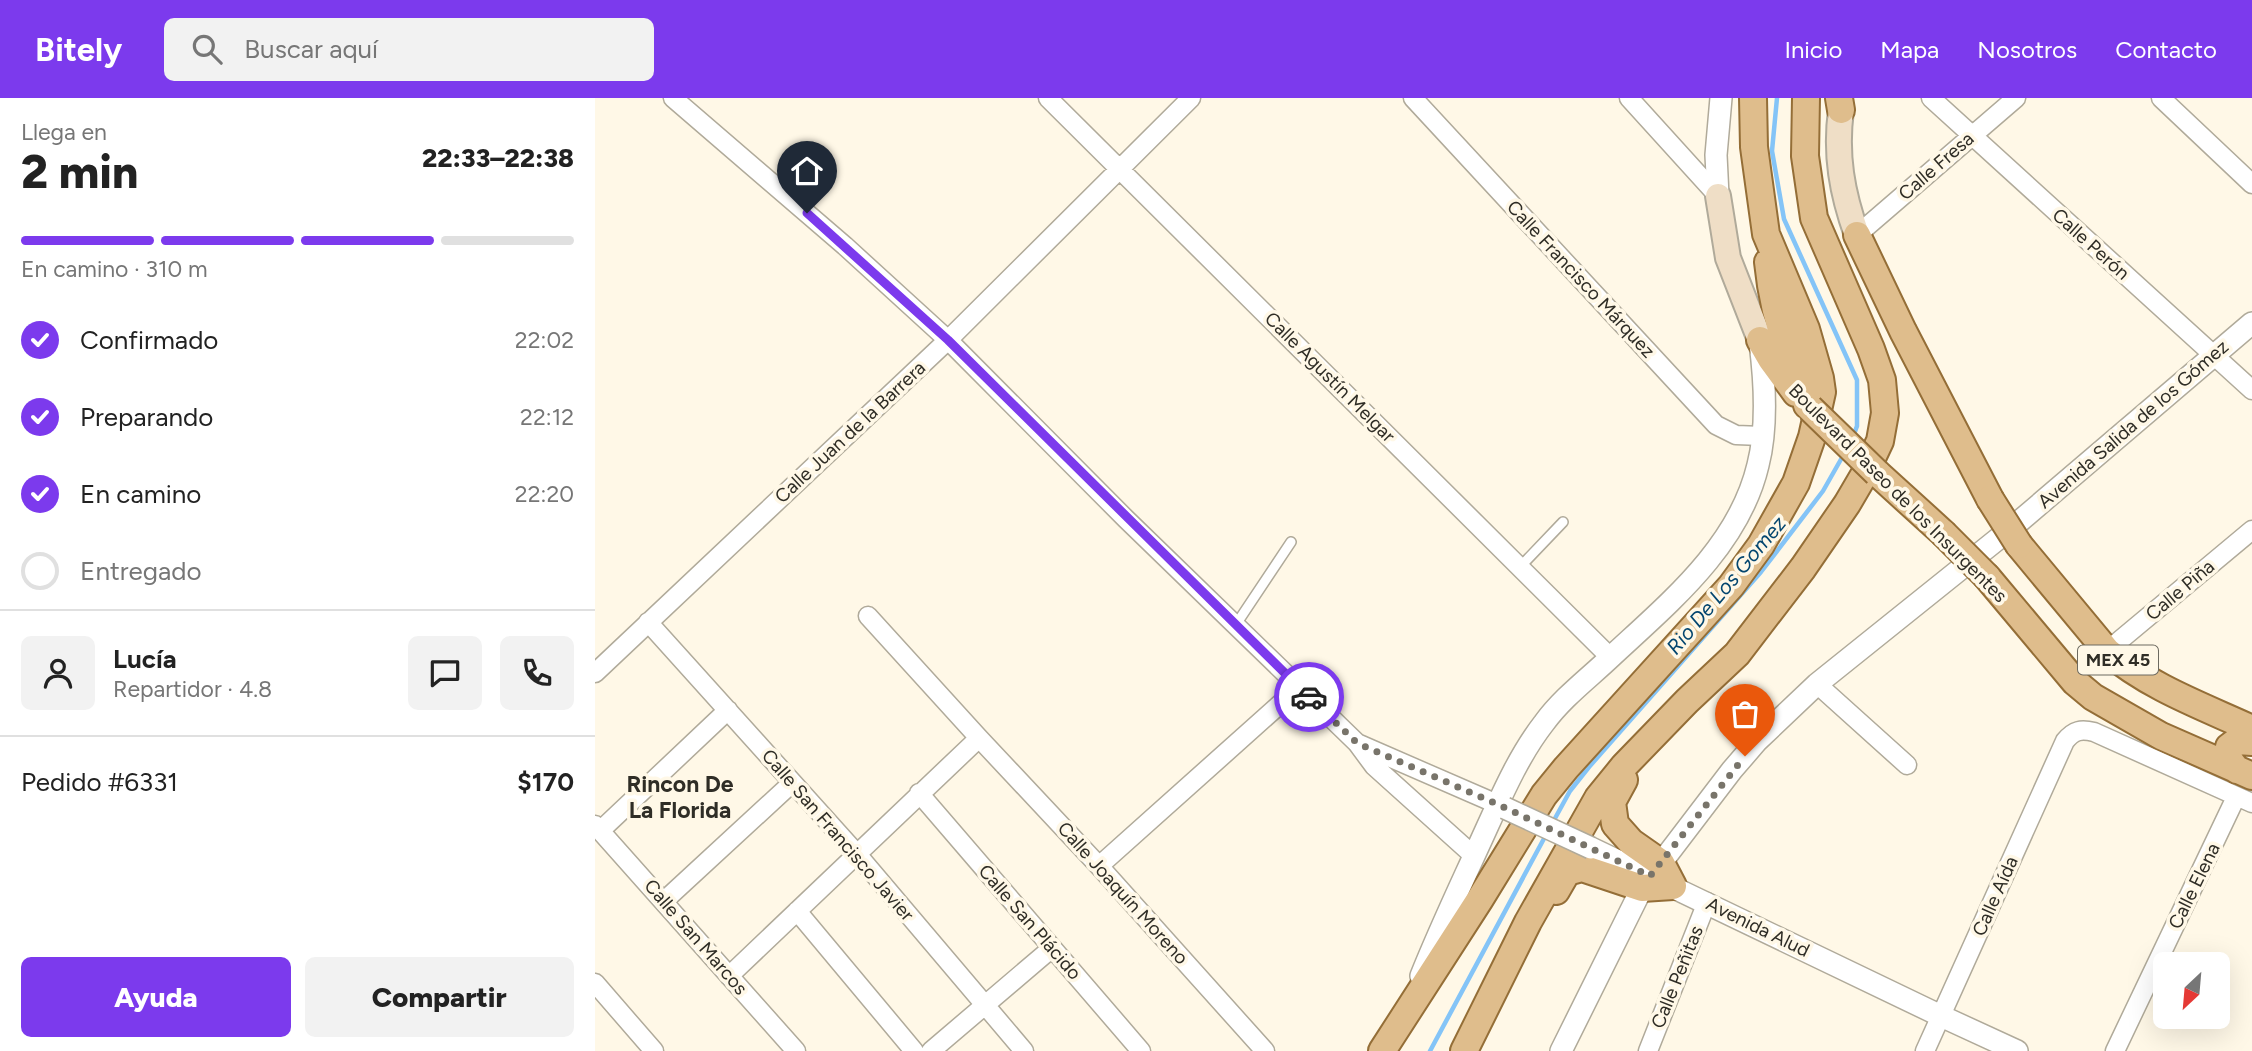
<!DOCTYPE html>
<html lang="es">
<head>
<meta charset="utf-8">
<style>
	body { margin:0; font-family:Figtree,sans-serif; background:#f2f2f2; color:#222; height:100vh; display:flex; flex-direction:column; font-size:26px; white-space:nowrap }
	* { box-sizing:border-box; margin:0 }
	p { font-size:23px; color:#767676 }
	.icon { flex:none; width:38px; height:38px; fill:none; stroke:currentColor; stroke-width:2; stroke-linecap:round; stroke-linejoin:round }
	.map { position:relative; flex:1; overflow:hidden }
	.sheet { display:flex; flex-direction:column; background:#fff; width:595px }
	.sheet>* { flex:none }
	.needle { width:46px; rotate:206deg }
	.tools { position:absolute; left:1558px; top:854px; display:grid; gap:14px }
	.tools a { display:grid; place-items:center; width:77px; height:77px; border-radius:10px; background:#fff; box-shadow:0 7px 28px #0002; font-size:35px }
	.pin { position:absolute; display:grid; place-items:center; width:60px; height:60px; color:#fff; margin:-72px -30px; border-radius:50% 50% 50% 0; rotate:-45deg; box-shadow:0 0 7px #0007 }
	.pin .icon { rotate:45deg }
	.courier { position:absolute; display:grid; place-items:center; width:70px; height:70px; margin:-35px; border:5px solid #7c3aed; border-radius:50%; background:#fff; color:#222; box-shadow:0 2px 9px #0007 }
	.summary em { font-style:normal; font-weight:800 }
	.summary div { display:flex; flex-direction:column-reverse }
	.summary { display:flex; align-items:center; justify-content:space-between; height:119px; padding:0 21px }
	h1 { font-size:46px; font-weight:800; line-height:52px }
	.bar { display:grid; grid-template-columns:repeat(4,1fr); gap:10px 7px; align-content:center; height:84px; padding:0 21px }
	.bar i { height:9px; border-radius:5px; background:#e0e0e0 }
	.bar .active { background:#7c3aed }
	.bar p { grid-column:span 4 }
	.line { display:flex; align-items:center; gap:18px; padding:0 21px; border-top:2px solid #e0e0e0 }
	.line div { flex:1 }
	.round { display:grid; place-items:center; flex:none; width:74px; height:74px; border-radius:10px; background:#f2f2f2 }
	ol { padding:0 21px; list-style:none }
	li { display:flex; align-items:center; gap:21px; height:77px }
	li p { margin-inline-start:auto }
	li .icon { padding:7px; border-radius:50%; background:#7c3aed; color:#fff; stroke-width:4 }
	li:last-child { color:#767676 }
	li i { width:38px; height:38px; border:4px solid #e0e0e0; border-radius:50% }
	.action { display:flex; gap:14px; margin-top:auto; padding:14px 21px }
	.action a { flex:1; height:80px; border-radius:10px; background:#7c3aed; color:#fff; font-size:28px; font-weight:800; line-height:80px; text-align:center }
	.action a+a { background:#f2f2f2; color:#222 }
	header { display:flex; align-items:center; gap:42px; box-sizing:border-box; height:98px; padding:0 35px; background:#7c3aed; color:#fff }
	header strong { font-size:33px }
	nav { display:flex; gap:38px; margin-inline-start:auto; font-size:24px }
	.search { width:490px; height:63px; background:#f2f2f2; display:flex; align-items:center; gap:18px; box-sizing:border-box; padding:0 24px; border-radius:10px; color:#767676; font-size:26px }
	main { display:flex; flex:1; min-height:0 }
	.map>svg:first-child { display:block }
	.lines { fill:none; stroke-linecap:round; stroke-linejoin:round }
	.stream { stroke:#84c4f7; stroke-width:4.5 }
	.service-casing { stroke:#b0aa9a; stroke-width:12 }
	.minor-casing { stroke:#b0aa9a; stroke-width:21 }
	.tertiary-casing { stroke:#b0aa9a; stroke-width:24 }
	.secondary-casing { stroke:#b0aa9a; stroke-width:28 }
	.primary-casing { stroke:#946e37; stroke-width:30 }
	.service { stroke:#fff; stroke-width:9 }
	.minor { stroke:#fff; stroke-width:18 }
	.tertiary { stroke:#fff; stroke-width:21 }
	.secondary { stroke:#efdec6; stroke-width:24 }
	.primary { stroke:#dfbd8c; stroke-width:26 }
	.tertiary-bridge-casing { stroke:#b0aa9a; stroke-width:24; stroke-linecap:butt }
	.primary-bridge-casing { stroke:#946e37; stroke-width:30; stroke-linecap:butt }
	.tertiary-bridge { stroke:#fff; stroke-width:21 }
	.primary-bridge { stroke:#dfbd8c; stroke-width:26 }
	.done { stroke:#78746a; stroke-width:7; stroke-dasharray:0 12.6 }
	.route { stroke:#7c3aed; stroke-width:9 }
	.labels { text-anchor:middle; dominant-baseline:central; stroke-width:7; stroke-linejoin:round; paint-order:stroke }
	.shield { fill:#fff8e7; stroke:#6d6a60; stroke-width:2 }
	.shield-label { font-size:18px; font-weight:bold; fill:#2f2d26 }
	.street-label { font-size:19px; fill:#2f2d26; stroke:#fff8e7 }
	.water-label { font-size:21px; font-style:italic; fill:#04466f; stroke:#fff8e7 }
	.quarter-label { font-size:23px; font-weight:bold; fill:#2f2d26; stroke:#fff8e7 }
</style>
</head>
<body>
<header>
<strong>Bitely</strong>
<div class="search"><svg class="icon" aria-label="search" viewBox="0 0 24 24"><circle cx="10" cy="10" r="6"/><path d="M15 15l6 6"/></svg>Buscar aquí</div>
<nav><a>Inicio</a><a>Mapa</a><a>Nosotros</a><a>Contacto</a></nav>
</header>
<main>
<section class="sheet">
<div class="summary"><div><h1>2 min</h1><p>Llega en</p></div><em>22:33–22:38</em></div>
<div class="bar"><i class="active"></i><i class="active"></i><i class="active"></i><i></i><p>En camino · 310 m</p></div>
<ol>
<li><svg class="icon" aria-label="check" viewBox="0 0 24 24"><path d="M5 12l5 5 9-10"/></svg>Confirmado<p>22:02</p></li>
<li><svg class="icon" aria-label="check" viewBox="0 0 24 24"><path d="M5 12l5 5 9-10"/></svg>Preparando<p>22:12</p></li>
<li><svg class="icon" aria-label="check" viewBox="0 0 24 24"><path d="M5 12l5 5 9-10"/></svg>En camino<p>22:20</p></li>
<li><i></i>Entregado</li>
</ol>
<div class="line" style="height:126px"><a class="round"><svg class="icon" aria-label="person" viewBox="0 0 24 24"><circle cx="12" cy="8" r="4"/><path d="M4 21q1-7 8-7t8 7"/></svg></a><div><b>Lucía</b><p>Repartidor · 4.8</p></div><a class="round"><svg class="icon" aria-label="chat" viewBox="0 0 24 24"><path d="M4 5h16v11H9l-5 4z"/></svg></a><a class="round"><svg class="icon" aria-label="phone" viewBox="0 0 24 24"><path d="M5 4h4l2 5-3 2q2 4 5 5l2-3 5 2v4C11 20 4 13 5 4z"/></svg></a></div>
<div class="line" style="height:91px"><div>Pedido #6331</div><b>$170</b></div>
<div class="action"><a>Ayuda</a><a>Compartir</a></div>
</section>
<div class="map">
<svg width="1657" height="953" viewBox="0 0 1657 953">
	<rect width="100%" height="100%" fill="#fff8e7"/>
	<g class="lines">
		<!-- stream -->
		<path class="stream" d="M1182 0 1177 53 1189 121 1262 282V328L1258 339
			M958 724 975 693 994 669 1166 474 1228 393 1249 356
			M835 953 952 735"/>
		<defs>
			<path id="service" d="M925 469 968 424
				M640 528 696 444"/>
			<path id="minor" d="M78 0 250 148 353 242 531 421 762 645 779 668 879 758
				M453 0 1016 560
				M818 0 1121 327 1141 337 1167 338
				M1034 0 1123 98
				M1336 0 1657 292
				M1566 0 1657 86
				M1262 137 1421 0
				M273 518 384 640 504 768 670 953
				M53 524 262 756 429 953
				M1512 553 1657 432
				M0 575 353 242 596 0
				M1222 586 1312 667
				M764 646 902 706
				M324 695 546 953
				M0 727 201 953
				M6 732 133 612
				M504 768 703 590
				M69 803 197 685
				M202 813 319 953
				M134 878 384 640
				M0 885 59 953
				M336 953 457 850
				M1053 953 1112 804
				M1330 953 1470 643C1479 632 1486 631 1499 634L1657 705
				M1520 953 1641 699"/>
			<path id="tertiary" d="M1123 98 1121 57 1126 0
				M996 750 1346 918 1422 953
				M826 878C844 833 864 791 884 747 903 706 921 661 949 625 968 599 994 580 1017 558 1075 504 1144 448 1163 367 1173 328 1170 284 1165 245
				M966 953 1047 790 1137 672 1162 643 1222 586 1419 428 1657 225"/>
			<path id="secondary" d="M1246 12C1240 57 1247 95 1262 137
				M1123 98 1133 160 1165 242"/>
			<path id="primary" d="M1244 0 1246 12
				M1262 137 1308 233 1395 401
				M1173 164C1176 195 1183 226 1194 255 1201 273 1208 288 1212 307
				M1165 242 1176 261 1201 295
				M1282 375 1348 435
				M1424 447 1512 553C1554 589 1607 608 1657 631
				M1392 479 1480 584 1498 599 1566 638 1657 678
				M1642 672 1632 659 1634 649 1642 643 1657 644
				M961 793 972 774 987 770 1047 790 1078 788 1066 765 1036 744 1020 726 1017 704 1029 682
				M787 953 885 801 949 697 971 670 1136 488 1166 447 1201 385 1217 339 1227 294 1225 280 1211 231 1171 136 1159 49 1158 0
				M869 953 933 824 1003 700 1029 668 1092 603 1142 556 1208 470 1252 406 1269 377 1285 343 1290 315 1287 282 1276 251 1219 120 1210 58 1211 0"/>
		</defs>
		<!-- service casing -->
		<use href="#service" class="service-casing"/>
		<!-- minor casing -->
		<use href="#minor" class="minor-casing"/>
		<!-- tertiary casing -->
		<use href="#tertiary" class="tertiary-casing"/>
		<!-- secondary casing -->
		<use href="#secondary" class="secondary-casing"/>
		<!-- primary casing -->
		<use href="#primary" class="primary-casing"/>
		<!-- service -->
		<use href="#service" class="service"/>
		<!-- minor -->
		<use href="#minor" class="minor"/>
		<!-- tertiary -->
		<use href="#tertiary" class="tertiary"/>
		<!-- secondary -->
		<use href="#secondary" class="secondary"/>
		<!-- primary -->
		<use href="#primary" class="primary"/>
		<defs>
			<path id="tertiary-bridge" d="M910 710 996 750"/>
			<path id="primary-bridge" d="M1215 310 1282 375
				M1395 401 1424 447
				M1348 435 1392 479"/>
		</defs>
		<!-- tertiary-bridge casing -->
		<use href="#tertiary-bridge" class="tertiary-bridge-casing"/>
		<!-- primary-bridge casing -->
		<use href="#primary-bridge" class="primary-bridge-casing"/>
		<!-- tertiary-bridge -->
		<use href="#tertiary-bridge" class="tertiary-bridge"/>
		<!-- primary-bridge -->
		<use href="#primary-bridge" class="primary-bridge"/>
	</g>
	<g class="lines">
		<!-- done -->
		<path class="done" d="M714 599 762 645 902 706 1055 778 1150 658"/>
		<!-- route -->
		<path class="route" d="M212 115 353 242 714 599"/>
	</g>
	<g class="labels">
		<!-- shield labels -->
		<rect class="shield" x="1483" y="547.5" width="80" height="29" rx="5"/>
		<g class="shield-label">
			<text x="1523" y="562">MEX 45</text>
		</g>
		<!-- street labels -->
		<g class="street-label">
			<text transform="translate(1341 68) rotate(-41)">Calle Fresa</text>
			<text transform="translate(1496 146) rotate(42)">Calle Perón</text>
			<text transform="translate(986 181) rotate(47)">Calle Francisco Márquez</text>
			<text transform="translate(735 279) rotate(45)">Calle Agustín Melgar</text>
			<text transform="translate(1538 326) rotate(-41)">Avenida Salida de los Gómez</text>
			<text transform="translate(255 334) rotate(-43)">Calle Juan de la Barrera</text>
			<text transform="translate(1303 395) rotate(45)">Boulevard Paseo de los Insurgentes</text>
			<text transform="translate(1585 492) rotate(-40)">Calle Piña</text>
			<text transform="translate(243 737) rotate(49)">Calle San Francisco Javier</text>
			<text transform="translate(1599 788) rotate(-64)">Calle Elena</text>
			<text transform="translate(528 795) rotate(48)">Calle Joaquín Moreno</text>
			<text transform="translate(1400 798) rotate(-66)">Calle Aída</text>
			<text transform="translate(435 824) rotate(49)">Calle San Plácido</text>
			<text transform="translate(1163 829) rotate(26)">Avenida Alud</text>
			<text transform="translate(101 839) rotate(49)">Calle San Marcos</text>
			<text transform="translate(1082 879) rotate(-68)">Calle Peñitas</text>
		</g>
		<!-- water labels -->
		<g class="water-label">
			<text transform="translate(1131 487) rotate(-50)">Rio De Los Gomez</text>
		</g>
		<!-- quarter labels -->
		<g class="quarter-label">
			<text x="85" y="686">Rincon De<tspan x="85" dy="26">La Florida</tspan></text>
		</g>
	</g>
</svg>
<div class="tools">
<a><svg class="needle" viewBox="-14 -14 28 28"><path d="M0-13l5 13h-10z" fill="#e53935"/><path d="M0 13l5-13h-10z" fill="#767676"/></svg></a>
</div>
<div class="pin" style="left:1150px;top:658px;background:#ea580c"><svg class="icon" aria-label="bag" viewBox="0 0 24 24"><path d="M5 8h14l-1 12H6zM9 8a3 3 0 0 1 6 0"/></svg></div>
<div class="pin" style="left:212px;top:115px;background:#1f2937"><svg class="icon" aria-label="home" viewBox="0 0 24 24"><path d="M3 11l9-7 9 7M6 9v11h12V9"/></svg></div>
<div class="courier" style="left:714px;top:599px"><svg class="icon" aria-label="car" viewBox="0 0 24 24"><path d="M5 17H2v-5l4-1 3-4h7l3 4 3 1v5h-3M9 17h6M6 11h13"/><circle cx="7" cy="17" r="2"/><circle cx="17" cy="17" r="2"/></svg></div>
</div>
</main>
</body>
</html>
